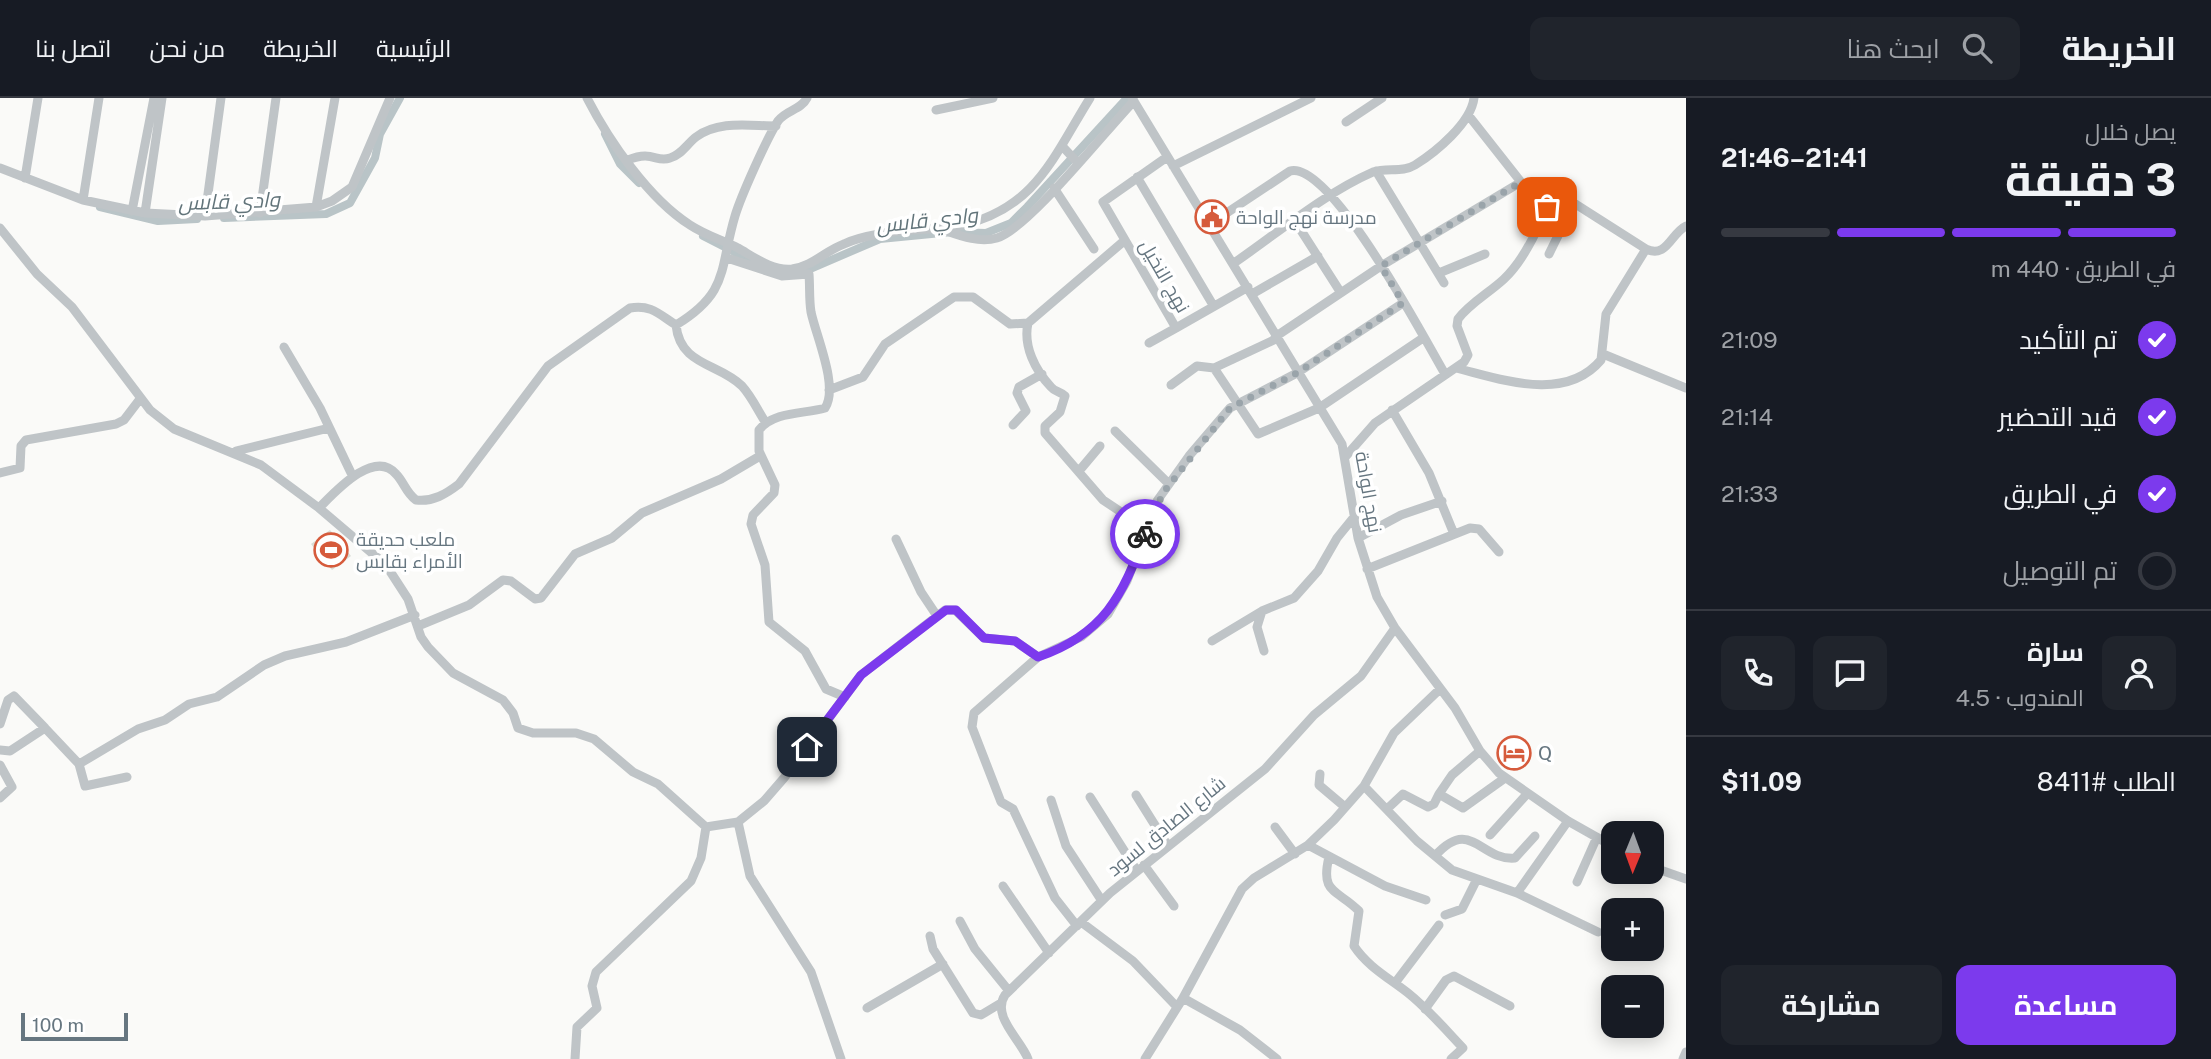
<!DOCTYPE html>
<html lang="ar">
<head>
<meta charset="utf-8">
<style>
	body { margin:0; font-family:"Public Sans",Cairo,sans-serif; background:#20242c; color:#f1f3f6; direction:rtl; height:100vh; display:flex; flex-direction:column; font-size:26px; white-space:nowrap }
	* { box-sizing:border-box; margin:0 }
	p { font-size:23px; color:#9ea1a6 }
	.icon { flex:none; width:38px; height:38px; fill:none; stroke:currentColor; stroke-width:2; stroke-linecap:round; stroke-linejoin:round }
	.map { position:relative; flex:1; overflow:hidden; direction:ltr }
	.panel { display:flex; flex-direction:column; background:#171b24; width:525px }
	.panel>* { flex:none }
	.needle { width:46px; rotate:181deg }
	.fabs { position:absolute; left:1601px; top:723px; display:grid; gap:14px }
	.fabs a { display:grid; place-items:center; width:63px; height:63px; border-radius:14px; background:#171b24; box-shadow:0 4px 18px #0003; font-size:35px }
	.scale { position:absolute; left:21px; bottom:18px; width:107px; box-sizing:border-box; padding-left:7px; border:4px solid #667680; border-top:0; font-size:19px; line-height:24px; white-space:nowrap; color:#667680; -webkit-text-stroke:5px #fff; paint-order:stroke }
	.pin { position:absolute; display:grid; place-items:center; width:60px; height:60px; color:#fff; margin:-30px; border-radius:14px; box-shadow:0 4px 10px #0006 }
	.courier { position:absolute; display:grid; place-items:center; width:70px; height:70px; margin:-35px; border:5px solid #7c3aed; border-radius:50%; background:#fff; color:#222; box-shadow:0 2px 9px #0007 }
	.headline em { font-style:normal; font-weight:700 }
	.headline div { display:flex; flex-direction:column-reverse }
	.headline { display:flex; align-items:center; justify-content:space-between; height:119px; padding:0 35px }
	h1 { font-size:46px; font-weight:700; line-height:52px }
	.bar { display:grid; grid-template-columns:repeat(4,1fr); gap:10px 7px; align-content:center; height:84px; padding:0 35px }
	.bar i { height:9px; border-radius:5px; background:#363941 }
	.bar .active { background:#7c3aed }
	.bar p { grid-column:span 4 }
	.line { display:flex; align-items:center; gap:18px; padding:0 35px; border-top:2px solid #363941 }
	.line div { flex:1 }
	.round { display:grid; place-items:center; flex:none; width:74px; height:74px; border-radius:14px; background:#20242c }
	ol { padding:0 35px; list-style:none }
	li { display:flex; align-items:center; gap:21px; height:77px }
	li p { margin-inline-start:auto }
	li .icon { padding:7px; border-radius:50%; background:#7c3aed; color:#fff; stroke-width:4 }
	li:last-child { color:#9ea1a6 }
	li i { width:38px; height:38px; border:4px solid #363941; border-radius:50% }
	.action { display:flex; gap:14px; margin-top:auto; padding:14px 35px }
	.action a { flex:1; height:80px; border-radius:14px; background:#7c3aed; color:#fff; font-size:28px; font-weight:700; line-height:80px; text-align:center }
	.action a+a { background:#20242c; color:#f1f3f6 }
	header { display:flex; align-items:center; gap:42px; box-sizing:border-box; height:98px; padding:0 35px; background:#171b24; border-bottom:2px solid #363941 }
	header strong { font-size:33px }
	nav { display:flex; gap:38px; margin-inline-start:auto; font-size:24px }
	.search { width:490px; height:63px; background:#20242c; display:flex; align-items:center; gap:18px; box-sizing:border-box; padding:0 24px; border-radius:14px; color:#9ea1a6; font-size:26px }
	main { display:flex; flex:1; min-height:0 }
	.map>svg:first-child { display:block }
	.park { fill:#daded7 }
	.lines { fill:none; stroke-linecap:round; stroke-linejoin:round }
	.canal { stroke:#b9c4c7; stroke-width:8 }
	.minor { stroke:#bfc4c7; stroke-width:9 }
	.done { stroke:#9aa4aa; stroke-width:7; stroke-dasharray:0 12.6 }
	.route { stroke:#7c3aed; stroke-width:9 }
	.labels { text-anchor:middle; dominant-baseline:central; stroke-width:7; stroke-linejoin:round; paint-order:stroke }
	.poi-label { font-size:19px; fill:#667680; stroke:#fff; text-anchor:start }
	.street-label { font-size:19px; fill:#667680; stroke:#fff }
	.water-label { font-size:21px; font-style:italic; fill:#62747a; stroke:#fff }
</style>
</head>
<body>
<header>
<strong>الخريطة</strong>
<div class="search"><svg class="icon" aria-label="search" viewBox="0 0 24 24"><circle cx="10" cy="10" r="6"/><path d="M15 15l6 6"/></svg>ابحث هنا</div>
<nav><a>الرئيسية</a><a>الخريطة</a><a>من نحن</a><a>اتصل بنا</a></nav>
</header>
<main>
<section class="panel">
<div class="headline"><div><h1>3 دقيقة</h1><p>يصل خلال</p></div><em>21:41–21:46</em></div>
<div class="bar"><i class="active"></i><i class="active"></i><i class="active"></i><i></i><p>في الطريق · 440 m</p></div>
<ol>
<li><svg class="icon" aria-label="check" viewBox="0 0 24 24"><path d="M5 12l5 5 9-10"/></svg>تم التأكيد<p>21:09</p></li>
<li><svg class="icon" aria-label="check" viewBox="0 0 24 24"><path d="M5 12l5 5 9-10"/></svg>قيد التحضير<p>21:14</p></li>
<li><svg class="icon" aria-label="check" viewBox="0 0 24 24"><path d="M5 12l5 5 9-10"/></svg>في الطريق<p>21:33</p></li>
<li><i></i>تم التوصيل</li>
</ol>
<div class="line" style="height:126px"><a class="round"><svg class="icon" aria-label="person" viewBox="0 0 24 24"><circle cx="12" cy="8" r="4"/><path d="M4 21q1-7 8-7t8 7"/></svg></a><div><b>سارة</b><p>المندوب · 4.5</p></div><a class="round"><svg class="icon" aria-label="chat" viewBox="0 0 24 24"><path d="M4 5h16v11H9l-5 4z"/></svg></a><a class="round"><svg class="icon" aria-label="phone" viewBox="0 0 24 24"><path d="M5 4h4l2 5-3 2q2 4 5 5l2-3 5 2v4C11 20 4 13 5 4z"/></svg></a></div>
<div class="line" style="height:91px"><div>الطلب #8411</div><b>$11.09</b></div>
<div class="action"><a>مساعدة</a><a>مشاركة</a></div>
</section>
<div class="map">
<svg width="1686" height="961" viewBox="0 0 1686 961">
	<rect width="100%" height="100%" fill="#fafaf8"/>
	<!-- park -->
	<path class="park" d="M330 432 351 458 332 472 311 446Z"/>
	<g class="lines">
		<!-- canal -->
		<path class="canal" d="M605 36 620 66 639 85
			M100 109 158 123 197 121
			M224 120 326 116 350 105 375 60 380 36 400 0
			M703 138 754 164
			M803 174 880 141 952 134 986 135 1011 125 1027 109 1127 0"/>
		<!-- minor -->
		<path class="minor" d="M587 0C609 43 649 101 690 127 705 137 722 142 738 150 754 159 772 173 792 171 813 168 825 153 844 146 854 141 868 138 879 136 905 130 932 133 959 128 1036 111 1053 59 1090 0
			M1132 0 1342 346 1358 440 1377 499 1395 530 1455 610 1480 653 1499 675 1568 723 1614 749
			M936 12 993 0
			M1346 24 1382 0
			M1063 49 1077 64
			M1167 59 1103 104 1176 230 1248 189
			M628 62C653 52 656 65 670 60 681 57 687 46 696 39 719 22 749 28 776 28
			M1173 68 1311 0
			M0 70 83 102 145 115 205 118 316 109 332 103 352 89 390 0
			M1376 73 1444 185
			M1137 79 1213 207
			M25 80 38 0
			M1054 90 1094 151
			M83 102 99 0
			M316 109 335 0
			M132 113 154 0
			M145 115 162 0
			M260 115 276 0
			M205 118 221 0
			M1295 123 1341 195
			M1210 126 1290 73C1330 61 1425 242 1445 276
			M0 130 37 176 72 209 150 312 174 331 261 367 319 410 386 467 408 501 421 539 428 549 453 575 503 602 513 615 518 630 533 635H576L594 641 633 674 658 686 706 729 738 724 750 778 811 874 841 961
			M944 132C961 138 979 145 997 140 1028 131 1106 32 1134 3
			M1646 151C1667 161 1671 135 1686 128
			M1549 156 1574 105
			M727 160 782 178 809 176C810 189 809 202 811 214 816 238 839 289 825 310 805 316 774 313 759 332V353L775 387 774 395 753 417 751 426 765 467 769 524 805 553 826 591 845 599
			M1234 165C1278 135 1323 96 1373 74 1387 69 1402 75 1415 67 1436 54 1471 25 1474 0
			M1439 175 1485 156
			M1252 196 1318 158
			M1028 225C1023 248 1035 272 1051 289 1055 294 1060 293 1065 298L1060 314 1045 328V335L1103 402 1121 414 1150 422
			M676 227C680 268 719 265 742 288 752 299 758 313 766 325
			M1275 239 1381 168 1521 84
			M1276 241 1214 270 1258 336 1319 310 1423 240
			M1149 245 1176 230
			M284 249 320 310 353 379
			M1603 256 1686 290
			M1456 270C1501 281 1565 305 1601 262L1606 216 1646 151 1566 100 1536 92 1521 84 1469 18
			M1171 287 1197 268 1214 270
			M829 292 863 279 885 246 954 199H973L1010 226 1028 225 1124 143
			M1392 312 1429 375 1454 436
			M1013 327 1026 313 1017 295 1019 289 1042 276
			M1115 333 1169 386
			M236 353 329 330
			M1346 358 1375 325 1464 264 1468 257 1457 228 1458 221C1470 205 1489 195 1504 181 1525 161 1543 123 1551 95
			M1079 373 1100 348
			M0 375 20 370 21 348 26 342 116 326 124 322 140 301
			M319 410C334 395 374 350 396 376 404 384 406 395 416 402 433 404 446 396 459 386L548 268 630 210C651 206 660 217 676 227 730 194 719 171 735 118 741 98 767 40 778 23 786 12 801 12 807 0
			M1358 440 1401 417 1442 403
			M896 441 921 494 937 518
			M1367 471 1470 430 1479 431 1499 454
			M1262 513 1257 529 1264 553
			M418 528 469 507 503 482 511 483 535 501 541 500 575 456 612 440 642 415 721 381 760 358
			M1212 543 1262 513 1294 500 1318 473 1337 440 1354 419
			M0 626 8 602 14 598 45 630
			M0 652 10 653 45 630 79 666 85 688 127 679
			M79 666 138 631 165 622 189 606 217 599 264 567 285 558 346 544 415 517
			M0 667 12 689 0 700
			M1320 676 1319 687 1345 709
			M1364 688 1417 743 1452 772 1517 795 1598 834
			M1439 696 1452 677 1480 653
			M1136 697 1168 748
			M1090 699 1137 773
			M1051 702 1066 748 1102 803
			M1387 711 1403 696 1428 709 1434 706 1439 696 1463 710 1505 680
			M738 724 764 703 784 680 861 577 945 512H955L984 540 1015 543 1038 559
			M1275 729 1295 756
			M1490 737 1527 696
			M1308 747 1385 788 1426 802
			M1435 758C1471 718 1480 763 1515 760L1535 738
			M1329 759C1320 796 1337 791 1359 813L1354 848C1368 869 1389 880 1408 895 1428 911 1445 931 1463 950L1451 961
			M1144 767 1174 808
			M1652 769 1686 781
			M1577 784 1597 739
			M1003 788 1049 855
			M1517 795 1568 723
			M1445 817 1462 811 1477 781
			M960 823 975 851 1009 893
			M1081 824 1133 863 1177 909
			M1077 828 1055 800 1013 711 1001 704 972 629 974 615 1038 559 1081 539 1108 516 1127 483 1157 403 1189 358 1230 310 1297 275 1403 205
			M930 838 933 851 973 915 981 917 1001 905
			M1395 885 1439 827
			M1183 900 1240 932 1277 961
			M867 910 943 866
			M1425 911 1446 882 1454 878 1510 908
			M575 961 577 929 597 910 592 888 596 874 691 783 701 760 706 729
			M1028 961C1021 942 991 918 1005 897L1110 795 1265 671 1314 617 1361 578 1395 530
			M1145 961 1183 900 1242 791 1254 780 1308 747 1334 722 1364 688 1394 635 1440 591
			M1683 961 1686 954"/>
	</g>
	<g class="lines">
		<!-- done -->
		<path class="done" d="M1145 436 1163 395 1230 310 1297 275 1403 205 1381 168 1521 84 1535 92 1552 95 1547 109"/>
		<!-- route -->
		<path class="route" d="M807 649 861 577 946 512H956L984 540 1015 543 1038 559C1103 537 1123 498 1145 436"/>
	</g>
	<!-- icons -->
	<defs>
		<symbol id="civic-ring" viewBox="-11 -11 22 22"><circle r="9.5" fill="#fff" stroke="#d65b3c" stroke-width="1.5"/><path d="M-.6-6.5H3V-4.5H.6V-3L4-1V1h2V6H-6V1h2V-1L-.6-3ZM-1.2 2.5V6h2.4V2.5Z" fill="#d65b3c"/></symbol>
		<symbol id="stadium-ring" viewBox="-11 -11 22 22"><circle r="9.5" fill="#fff" stroke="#d65b3c" stroke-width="1.5"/><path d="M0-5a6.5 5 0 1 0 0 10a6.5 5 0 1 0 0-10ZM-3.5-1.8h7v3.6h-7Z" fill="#d65b3c"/></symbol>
		<symbol id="hotel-ring" viewBox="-11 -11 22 22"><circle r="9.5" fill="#fff" stroke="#d65b3c" stroke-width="1.5"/><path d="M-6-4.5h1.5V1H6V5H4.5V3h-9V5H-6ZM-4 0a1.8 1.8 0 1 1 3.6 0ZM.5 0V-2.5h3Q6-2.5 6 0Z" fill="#d65b3c"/></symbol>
	</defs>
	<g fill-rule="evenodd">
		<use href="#civic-ring" x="1193" y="100" width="38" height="38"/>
		<use href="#stadium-ring" x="312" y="433" width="38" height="38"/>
		<use href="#hotel-ring" x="1495" y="636" width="38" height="38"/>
	</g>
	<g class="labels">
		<!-- poi labels -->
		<g class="poi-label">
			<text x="1236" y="119">مدرسة نهج الواحة</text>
			<text x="356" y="441">ملعب حديقة<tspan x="356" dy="22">الأمراء بقابس</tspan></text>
			<text x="1538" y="655">Q</text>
		</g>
		<!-- street labels -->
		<g class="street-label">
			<text transform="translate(1165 178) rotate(60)">نهج النخيل</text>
			<text transform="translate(1369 394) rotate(80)">نهج الواحة</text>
			<text transform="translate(1166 728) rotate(-39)">شارع الصادق لسود</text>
		</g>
		<!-- water labels -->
		<g class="water-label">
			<text transform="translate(229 103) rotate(-2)">وادي قابس</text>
			<text transform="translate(927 122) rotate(-6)">وادي قابس</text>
		</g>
	</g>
</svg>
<div class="fabs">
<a><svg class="needle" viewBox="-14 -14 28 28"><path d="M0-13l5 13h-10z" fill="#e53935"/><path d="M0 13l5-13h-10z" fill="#9ea1a6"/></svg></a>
<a>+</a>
<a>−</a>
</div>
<div class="scale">100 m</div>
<div class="pin" style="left:1547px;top:109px;background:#ea580c"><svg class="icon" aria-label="bag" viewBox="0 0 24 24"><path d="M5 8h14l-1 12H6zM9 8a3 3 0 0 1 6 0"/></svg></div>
<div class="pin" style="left:807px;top:649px;background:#1f2937"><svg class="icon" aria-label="home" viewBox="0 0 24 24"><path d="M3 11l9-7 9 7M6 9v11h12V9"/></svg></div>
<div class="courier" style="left:1145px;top:436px"><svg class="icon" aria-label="bike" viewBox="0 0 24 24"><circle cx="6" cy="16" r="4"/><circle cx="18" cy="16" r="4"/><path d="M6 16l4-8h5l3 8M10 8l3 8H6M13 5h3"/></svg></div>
</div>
</main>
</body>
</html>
